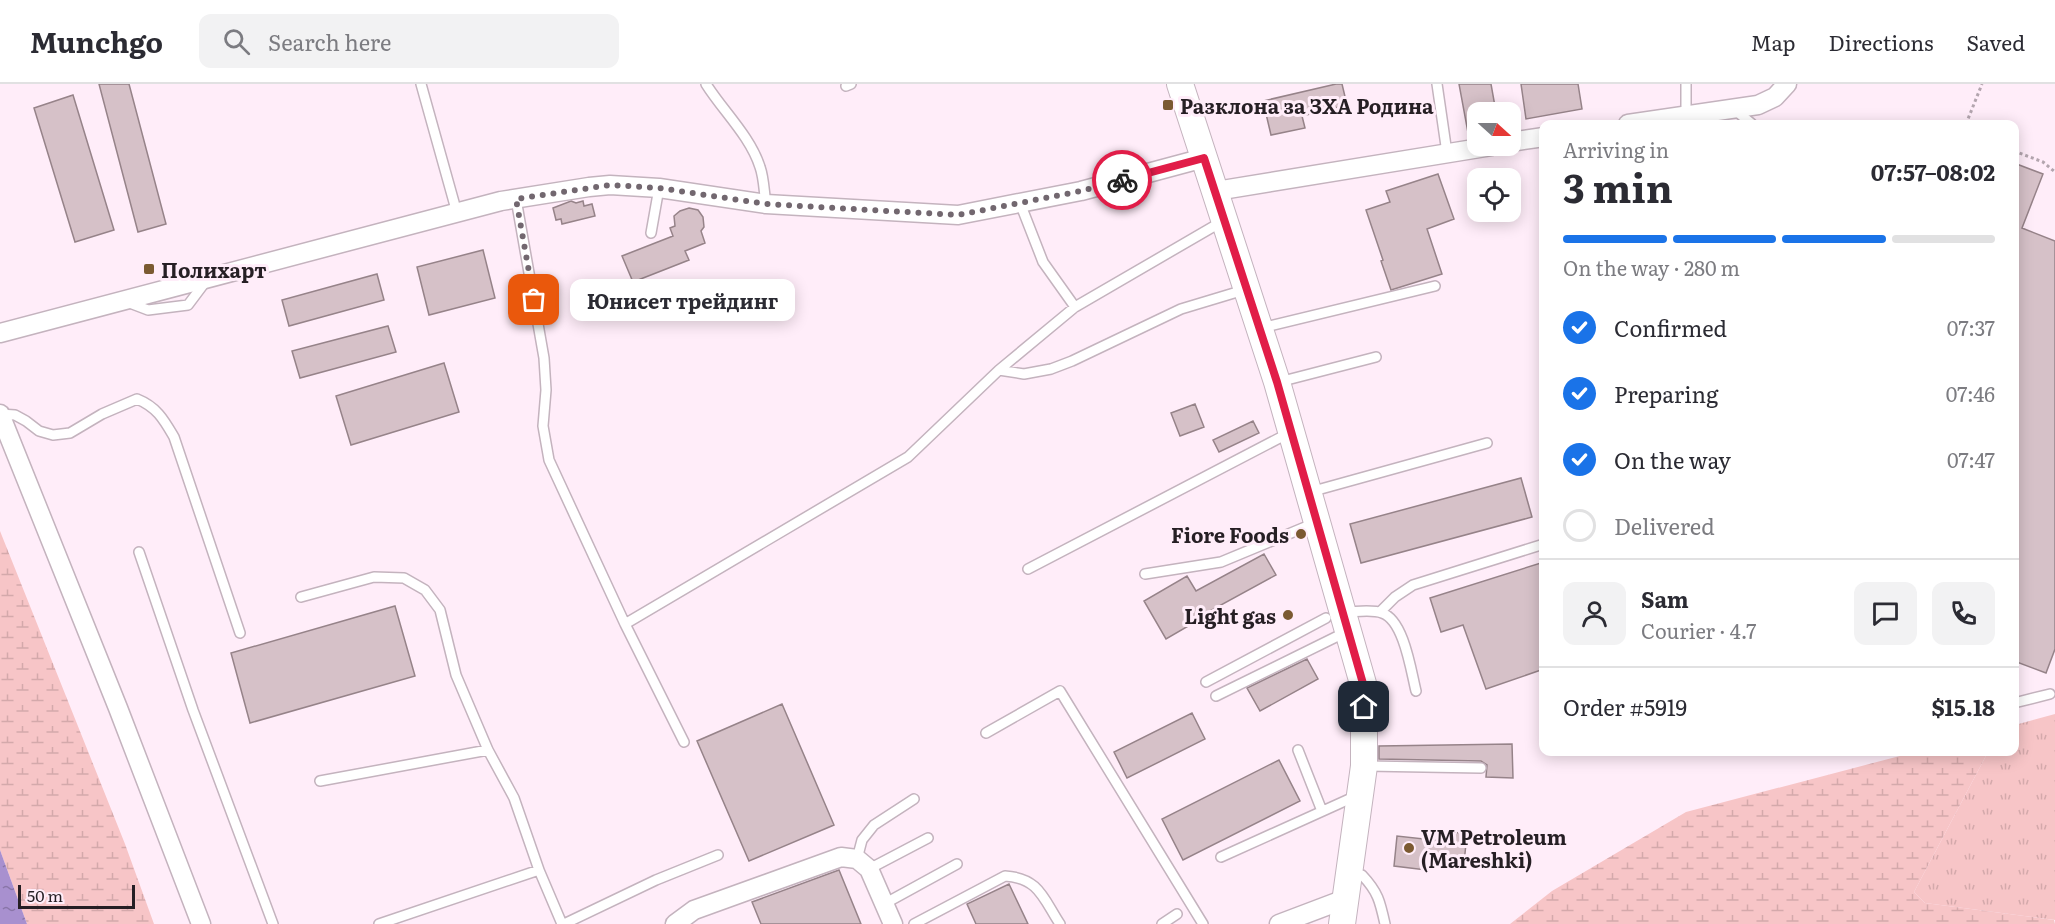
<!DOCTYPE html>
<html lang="en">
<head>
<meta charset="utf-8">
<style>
	body { margin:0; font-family:Literata,serif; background:#f2f2f3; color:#2b2b33; height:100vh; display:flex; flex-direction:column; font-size:22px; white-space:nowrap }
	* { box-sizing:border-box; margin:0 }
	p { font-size:20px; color:#7c7c81 }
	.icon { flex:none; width:33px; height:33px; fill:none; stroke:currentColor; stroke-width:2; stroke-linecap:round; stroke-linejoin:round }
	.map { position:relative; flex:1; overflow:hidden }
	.details { position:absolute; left:1539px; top:36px; width:480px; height:636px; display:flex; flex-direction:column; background:#fff; border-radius:12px; box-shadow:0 3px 15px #0003 }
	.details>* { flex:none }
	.needle { width:39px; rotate:111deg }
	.controls { position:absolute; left:1467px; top:18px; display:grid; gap:12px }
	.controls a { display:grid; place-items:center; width:54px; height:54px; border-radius:12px; background:#fff; box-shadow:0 3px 15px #0003; font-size:30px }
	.scale { position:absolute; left:18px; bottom:15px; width:117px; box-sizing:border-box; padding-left:6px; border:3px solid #261f24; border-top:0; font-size:16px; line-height:21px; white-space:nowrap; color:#261f24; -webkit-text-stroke:4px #ffedf9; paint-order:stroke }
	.pin { position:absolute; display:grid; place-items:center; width:51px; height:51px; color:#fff; margin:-26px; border-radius:12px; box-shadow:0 3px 9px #0006 }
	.courier { position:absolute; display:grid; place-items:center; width:60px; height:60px; margin:-30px; border:4px solid #e11d48; border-radius:50%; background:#fff; color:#222; box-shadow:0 2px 8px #0007 }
	.bubble { position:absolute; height:42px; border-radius:12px; background:#fff; box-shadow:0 3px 15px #0003; font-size:20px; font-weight:700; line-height:42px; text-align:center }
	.overview em { font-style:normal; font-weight:700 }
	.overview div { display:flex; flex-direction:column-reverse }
	.overview { display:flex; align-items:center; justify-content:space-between; height:102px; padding:0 24px }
	h1 { font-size:39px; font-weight:700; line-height:45px }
	.bar { display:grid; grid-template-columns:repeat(4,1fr); gap:9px 6px; align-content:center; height:72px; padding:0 24px }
	.bar i { height:8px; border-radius:4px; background:#e1e1e2 }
	.bar .on { background:#1a73e8 }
	.bar p { grid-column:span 4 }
	.line { display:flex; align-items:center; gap:15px; padding:0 24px; border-top:2px solid #e1e1e2 }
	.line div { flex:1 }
	.round { display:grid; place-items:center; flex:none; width:63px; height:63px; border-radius:12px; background:#f2f2f3 }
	ol { padding:0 24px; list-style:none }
	li { display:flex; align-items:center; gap:18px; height:66px }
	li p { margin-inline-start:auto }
	li .icon { padding:6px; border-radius:50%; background:#1a73e8; color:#fff; stroke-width:4 }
	li:last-child { color:#7c7c81 }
	li i { width:33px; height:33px; border:3px solid #e1e1e2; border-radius:50% }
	header { display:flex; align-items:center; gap:36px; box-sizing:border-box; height:84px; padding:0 30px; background:#fff; border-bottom:2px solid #e1e1e2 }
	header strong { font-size:28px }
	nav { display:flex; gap:33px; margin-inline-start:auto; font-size:21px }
	.search { width:420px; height:54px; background:#f2f2f3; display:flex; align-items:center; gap:15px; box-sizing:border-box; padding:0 21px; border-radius:12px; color:#7c7c81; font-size:22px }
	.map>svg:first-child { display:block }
	.grass { fill:url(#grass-tufts) }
	.wetland { fill:url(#wetland-marsh) }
	.water { fill:url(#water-ripples) }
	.building { fill:#d6c1c8; stroke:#968389; stroke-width:1.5 }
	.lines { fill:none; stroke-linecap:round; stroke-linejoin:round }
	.lane-casing { stroke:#c4b3be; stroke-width:12 }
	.street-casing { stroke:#c4b3be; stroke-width:21 }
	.secondary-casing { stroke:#c4b3be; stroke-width:28 }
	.path { stroke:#b3a5ae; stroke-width:3; stroke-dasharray:3 3; stroke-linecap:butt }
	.lane { stroke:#fff; stroke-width:9 }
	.street { stroke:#fff; stroke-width:18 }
	.secondary { stroke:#fff; stroke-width:26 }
	.done { stroke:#72676f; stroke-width:6; stroke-dasharray:0 10.8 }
	.route { stroke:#e11d48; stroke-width:8 }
	.poi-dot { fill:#7b5a31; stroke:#ffedf9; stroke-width:2 }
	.labels { text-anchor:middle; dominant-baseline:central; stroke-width:6; stroke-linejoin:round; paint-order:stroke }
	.poi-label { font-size:20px; font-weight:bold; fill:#261f24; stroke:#ffedf9; text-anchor:start }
</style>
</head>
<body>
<header>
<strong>Munchgo</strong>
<div class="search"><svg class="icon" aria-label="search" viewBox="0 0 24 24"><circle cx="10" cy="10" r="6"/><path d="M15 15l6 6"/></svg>Search here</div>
<nav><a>Map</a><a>Directions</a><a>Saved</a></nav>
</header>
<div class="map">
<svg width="2055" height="840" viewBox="0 0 2055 840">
	<defs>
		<pattern id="grass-tufts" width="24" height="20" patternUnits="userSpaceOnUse" patternTransform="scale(1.5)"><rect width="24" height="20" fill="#f7c5c7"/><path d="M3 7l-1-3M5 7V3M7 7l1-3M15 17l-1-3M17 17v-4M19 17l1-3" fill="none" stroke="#d4a9ab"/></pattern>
		<pattern id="wetland-marsh" width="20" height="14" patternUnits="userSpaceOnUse" patternTransform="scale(1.5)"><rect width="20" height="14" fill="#f7c5c7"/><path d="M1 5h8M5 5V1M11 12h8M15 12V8" fill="none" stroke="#d4a9ab"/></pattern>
		<pattern id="water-ripples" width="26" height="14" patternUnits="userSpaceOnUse" patternTransform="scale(1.5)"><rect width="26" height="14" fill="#a890cf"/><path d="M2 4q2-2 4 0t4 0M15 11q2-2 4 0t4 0" fill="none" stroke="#8975a8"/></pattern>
	</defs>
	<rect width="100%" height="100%" fill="#ffedf9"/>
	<!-- grass -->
	<path class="grass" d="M2055 630V836L1925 819 1914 808 1988 668H2014L2015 641Z"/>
	<!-- wetland -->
	<path class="wetland" d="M0 447 125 760 154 840H27L0 766Z
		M1915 668H1988L1914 808 1925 819 2054 836 2055 840H1510L1552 807 1686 728Z"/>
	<!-- water -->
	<path class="water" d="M0 766 27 840H0Z"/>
	<!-- building -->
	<path class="building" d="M99 0H129L166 140 138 148Z
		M1336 0H1342L1347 21 1302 32 1305 44 1271 51 1263 17Z
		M1459 0H1491L1496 28H1478V53L1469 54Z
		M1521 0H1578L1582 25 1526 35Z
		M73 11 114 146 75 158 34 24Z
		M2014 79 2043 90 2022 144 2055 157V565L2046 589 2014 577Z
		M1438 90 1454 135 1427 145 1442 190 1391 206 1381 177 1383 176 1366 126 1390 118 1386 107Z
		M571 117 576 119 583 117 584 122 592 120 595 132 562 140 561 135 556 136 553 124Z
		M689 124 698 126 703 133 704 143 701 147 705 159 685 167 689 176 633 198 622 172 673 152 670 144 675 142 674 132 680 127Z
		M483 166 495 214 429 231 417 183Z
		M377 190 384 216 289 242 282 216Z
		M388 242 396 268 300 294 292 267Z
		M444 279 459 328 351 361 336 312Z
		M1195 320 1204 343 1180 352 1171 329Z
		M1253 337 1259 349 1219 368 1213 356Z
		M1521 394 1532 433 1361 479 1350 440Z
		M1264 470 1276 491 1208 528 1209 530 1166 555 1144 517 1187 492 1196 507Z
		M1544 478V585L1486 605 1463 541 1441 548 1430 514Z
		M395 522 415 592 250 639 231 569Z
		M1307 575 1318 595 1260 627 1247 604Z
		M782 620 834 741 749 777 697 657Z
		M1192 629 1205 655 1127 694 1114 668Z
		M1512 660 1513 694 1486 693 1487 681 1481 677 1379 675V662Z
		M1279 676 1300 717 1183 776 1162 735Z
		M1444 747 1467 750 1464 779 1427 775 1426 786 1394 782 1397 752 1442 757Z
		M839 786 861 840H761L752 818Z
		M1009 800 1028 840H976L967 820Z"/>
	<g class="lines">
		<defs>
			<path id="lane" d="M421 0 457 129
				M706 0C723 27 750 52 760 83 764 94 764 108 766 120
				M1437 0 1447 69
				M846 2 851 0
				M1735 26 1752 40
				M1686 33V0
				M516 115 544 274 546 306 543 342 549 376 625 540 684 658
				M1020 119 1043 178 1075 223
				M651 149 659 104
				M127 218 148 226 188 221 206 197
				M1261 244 1435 202
				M999 286 1024 290 1051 285 1072 277 1181 225 1244 206
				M1279 298 1376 273
				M0 330 15 331 26 337 39 347 53 351 70 349 102 330 137 315C157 323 164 336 174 353L240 549
				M1310 408 1487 359
				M139 468 193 626 273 840
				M1028 485 1289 349
				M1145 490 1221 478 1315 439
				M301 513 374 493 404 494 425 506 440 526 456 591 488 666 514 714 539 786 562 840
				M1345 528C1356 528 1372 525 1382 529 1404 536 1411 587 1416 607
				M1380 528 1395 513 1413 501 1544 460
				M625 540 908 373 999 286 1075 223 1223 137
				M1206 598 1326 534
				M1216 612 1346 548
				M2014 619 2050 610
				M986 649 1060 607 1203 840
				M1298 666 1322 727
				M1367 682 1481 684
				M320 697 488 666
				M1221 773 1356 712
				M857 775 862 756 874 741 914 715
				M869 785 928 754
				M1362 791C1378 808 1380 817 1385 840
				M884 820 957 780
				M379 840 539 786
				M564 840 656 796 718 771
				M914 840 1005 792C1039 794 1043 814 1060 840
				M1162 840 1177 830"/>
			<path id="street" d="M1628 40 1758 21 1775 13 1787 0
				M1510 58 1544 53
				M1216 107 1492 62
				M0 249 501 117 589 103 610 101 659 104 766 120 958 131 1081 107 1204 74
				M0 330 118 624 201 840
				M675 840 694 826 841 773 857 775 869 785 893 840
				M1279 840 1345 815"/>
			<path id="secondary" d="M1180 0 1277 298 1364 603V682L1342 840"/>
		</defs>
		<!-- lane casing -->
		<use href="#lane" class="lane-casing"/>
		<!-- street casing -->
		<use href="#street" class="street-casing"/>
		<!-- secondary casing -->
		<use href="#secondary" class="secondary-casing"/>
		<!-- path -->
		<path class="path" d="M1966 40 1982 0
			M2014 67 2043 78 2055 88"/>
		<!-- lane -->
		<use href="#lane" class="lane"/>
		<!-- street -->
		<use href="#street" class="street"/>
		<!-- secondary -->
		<use href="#secondary" class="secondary"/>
	</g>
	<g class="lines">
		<!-- done -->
		<path class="done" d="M534 216 516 115 610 101 659 104 766 120 958 131 1081 107 1122 96"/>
		<!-- route -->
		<path class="route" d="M1122 96 1204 74 1277 298 1364 603V623"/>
	</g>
	<!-- markers -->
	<g class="poi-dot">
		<rect x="1162" y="15" width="12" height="12" rx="3"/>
		<rect x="143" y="179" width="12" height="12" rx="3"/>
		<circle cx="1301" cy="450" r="6"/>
		<circle cx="1288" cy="531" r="6"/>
		<circle cx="1409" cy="764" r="6"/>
	</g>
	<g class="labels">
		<!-- poi labels -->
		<g class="poi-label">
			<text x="1180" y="21">Разклона за ЗХА Родина</text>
			<text x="161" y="185">Полихарт</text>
			<text x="1289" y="450" text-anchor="end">Fiore Foods</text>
			<text x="1276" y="531" text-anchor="end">Light gas</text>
			<text x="1421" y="752">VM Petroleum<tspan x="1421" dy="23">(Mareshki)</tspan></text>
		</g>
	</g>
</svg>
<div class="controls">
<a><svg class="needle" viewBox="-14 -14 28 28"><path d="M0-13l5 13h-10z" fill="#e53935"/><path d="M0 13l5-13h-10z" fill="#7c7c81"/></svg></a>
<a><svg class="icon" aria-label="locate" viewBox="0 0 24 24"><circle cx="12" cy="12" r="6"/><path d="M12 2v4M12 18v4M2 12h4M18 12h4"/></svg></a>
</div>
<div class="scale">50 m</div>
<div class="pin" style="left:534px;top:216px;background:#ea580c"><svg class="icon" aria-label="bag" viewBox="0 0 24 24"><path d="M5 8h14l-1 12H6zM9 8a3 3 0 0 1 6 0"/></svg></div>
<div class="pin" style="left:1364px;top:623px;background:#1f2937"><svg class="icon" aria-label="home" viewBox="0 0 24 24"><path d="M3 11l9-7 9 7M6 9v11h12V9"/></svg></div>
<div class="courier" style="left:1122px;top:96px"><svg class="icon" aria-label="bike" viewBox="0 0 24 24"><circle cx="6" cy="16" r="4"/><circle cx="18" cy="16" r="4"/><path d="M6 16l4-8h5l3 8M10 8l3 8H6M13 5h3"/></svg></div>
<div class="bubble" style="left:570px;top:195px;width:225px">Юнисет трейдинг</div>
<section class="details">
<div class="overview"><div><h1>3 min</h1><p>Arriving in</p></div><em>07:57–08:02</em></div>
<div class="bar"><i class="on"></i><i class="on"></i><i class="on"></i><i></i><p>On the way · 280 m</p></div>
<ol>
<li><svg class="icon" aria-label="check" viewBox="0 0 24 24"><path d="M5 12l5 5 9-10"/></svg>Confirmed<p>07:37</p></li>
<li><svg class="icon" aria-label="check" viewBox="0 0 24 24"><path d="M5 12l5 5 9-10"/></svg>Preparing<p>07:46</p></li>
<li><svg class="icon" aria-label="check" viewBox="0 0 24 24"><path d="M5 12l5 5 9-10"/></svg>On the way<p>07:47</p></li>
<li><i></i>Delivered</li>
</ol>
<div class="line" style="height:108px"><a class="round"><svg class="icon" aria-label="person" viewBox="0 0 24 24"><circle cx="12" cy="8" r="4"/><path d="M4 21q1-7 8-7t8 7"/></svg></a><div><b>Sam</b><p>Courier · 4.7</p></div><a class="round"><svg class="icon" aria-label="chat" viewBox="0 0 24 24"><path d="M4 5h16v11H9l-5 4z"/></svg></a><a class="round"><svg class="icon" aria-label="phone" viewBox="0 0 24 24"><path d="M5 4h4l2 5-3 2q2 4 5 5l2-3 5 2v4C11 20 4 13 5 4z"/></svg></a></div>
<div class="line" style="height:78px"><div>Order #5919</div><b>$15.18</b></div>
</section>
</div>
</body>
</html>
